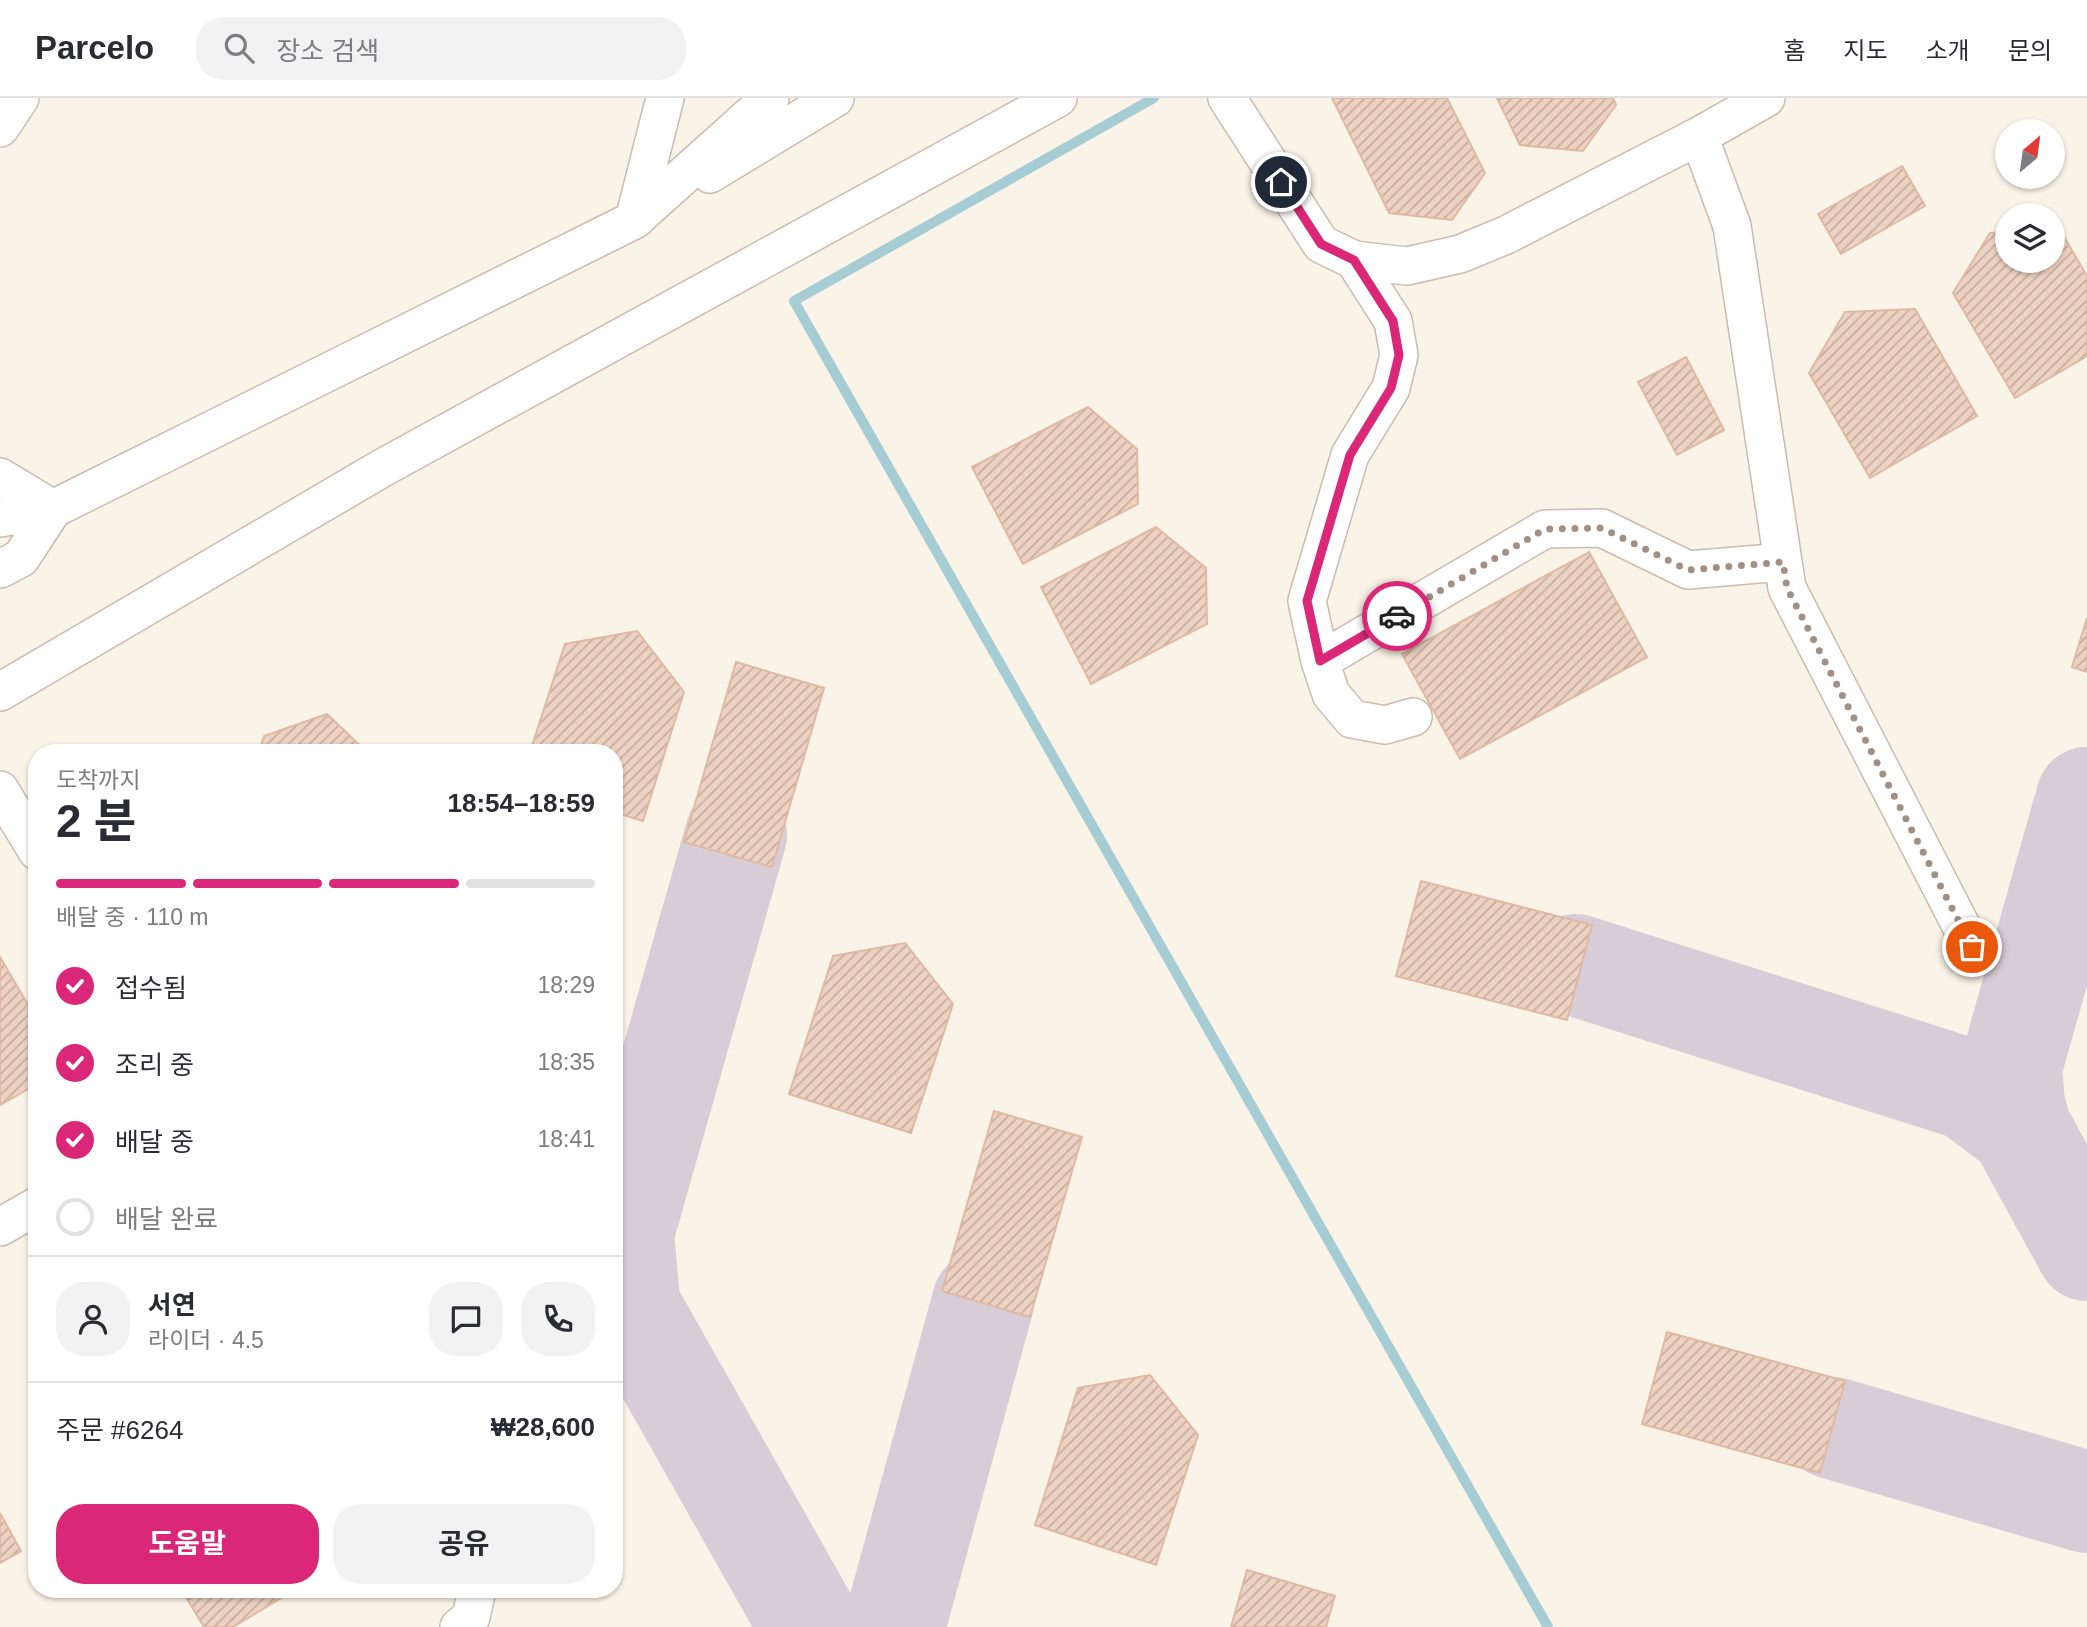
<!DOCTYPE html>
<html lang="ko">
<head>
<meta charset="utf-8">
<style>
	body { margin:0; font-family:Arial,"Noto Sans KR",sans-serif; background:#f2f2f3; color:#2b2b33; height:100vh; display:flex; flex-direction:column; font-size:26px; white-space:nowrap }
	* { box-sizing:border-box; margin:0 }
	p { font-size:23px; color:#7c7c81 }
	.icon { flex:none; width:38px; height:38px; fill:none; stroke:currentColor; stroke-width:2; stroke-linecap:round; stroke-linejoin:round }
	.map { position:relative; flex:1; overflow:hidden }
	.panel { position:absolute; left:28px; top:646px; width:595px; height:854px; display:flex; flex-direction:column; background:#fff; border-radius:28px; box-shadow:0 2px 5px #0004 }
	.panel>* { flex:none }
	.needle { width:46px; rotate:29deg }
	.buttons { position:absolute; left:1995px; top:21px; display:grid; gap:14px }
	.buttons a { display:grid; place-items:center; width:70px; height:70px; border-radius:50%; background:#fff; box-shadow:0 2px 5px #0004; font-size:35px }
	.pin { position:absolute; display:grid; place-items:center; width:60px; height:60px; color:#fff; margin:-30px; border:4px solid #fff; border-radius:50%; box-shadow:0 2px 7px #0007 }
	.courier { position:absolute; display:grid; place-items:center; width:70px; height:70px; margin:-35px; border:5px solid #db2777; border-radius:50%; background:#fff; color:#222; box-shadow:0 2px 9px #0007 }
	.headline em { font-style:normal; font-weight:700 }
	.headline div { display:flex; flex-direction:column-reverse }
	.headline { display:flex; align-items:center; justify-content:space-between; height:119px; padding:0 28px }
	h1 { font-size:46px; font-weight:700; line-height:52px }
	.bar { display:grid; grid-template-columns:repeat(4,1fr); gap:10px 7px; align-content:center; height:84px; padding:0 28px }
	.bar i { height:9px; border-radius:5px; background:#e1e1e2 }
	.bar .active { background:#db2777 }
	.bar p { grid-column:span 4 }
	.line { display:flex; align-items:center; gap:18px; padding:0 28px; border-top:2px solid #e1e1e2 }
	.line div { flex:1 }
	.round { display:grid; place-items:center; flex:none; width:74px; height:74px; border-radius:28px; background:#f2f2f3 }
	ol { padding:0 28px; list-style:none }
	li { display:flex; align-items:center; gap:21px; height:77px }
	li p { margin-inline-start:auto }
	li .icon { padding:7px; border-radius:50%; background:#db2777; color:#fff; stroke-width:4 }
	li:last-child { color:#7c7c81 }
	li i { width:38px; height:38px; border:4px solid #e1e1e2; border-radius:50% }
	.button { display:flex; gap:14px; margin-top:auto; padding:14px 28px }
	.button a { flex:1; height:80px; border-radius:28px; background:#db2777; color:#fff; font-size:28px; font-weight:700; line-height:80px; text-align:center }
	.button a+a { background:#f2f2f3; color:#2b2b33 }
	header { display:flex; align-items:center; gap:42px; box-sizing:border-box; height:98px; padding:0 35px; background:#fff; border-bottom:2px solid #e1e1e2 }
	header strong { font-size:33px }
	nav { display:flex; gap:38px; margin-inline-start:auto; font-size:24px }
	.search { width:490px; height:63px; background:#f2f2f3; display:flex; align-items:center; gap:18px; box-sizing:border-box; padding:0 24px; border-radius:28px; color:#7c7c81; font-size:26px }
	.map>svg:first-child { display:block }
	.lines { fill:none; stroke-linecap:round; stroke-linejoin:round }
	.stream { stroke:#a5cdd3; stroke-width:10 }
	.taxiway { stroke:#d8ccd6; stroke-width:102 }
	.building { fill:url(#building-hatch); stroke:#dfb9a3; stroke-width:2 }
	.minor-casing { stroke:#ccbbae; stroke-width:40 }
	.minor { stroke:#fff; stroke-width:37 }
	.done { stroke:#a29084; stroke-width:7; stroke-dasharray:0 12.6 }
	.route { stroke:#db2777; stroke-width:9 }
</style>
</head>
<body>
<header>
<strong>Parcelo</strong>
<div class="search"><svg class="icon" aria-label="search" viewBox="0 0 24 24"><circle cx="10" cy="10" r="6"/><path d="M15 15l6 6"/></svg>장소 검색</div>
<nav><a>홈</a><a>지도</a><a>소개</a><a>문의</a></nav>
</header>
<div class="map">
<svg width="2087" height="1529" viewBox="0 0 2087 1529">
	<defs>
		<pattern id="building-hatch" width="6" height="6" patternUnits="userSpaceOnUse" patternTransform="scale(1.75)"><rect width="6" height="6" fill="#eed2c1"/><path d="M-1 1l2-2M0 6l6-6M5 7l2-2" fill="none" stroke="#c5ad9f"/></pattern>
	</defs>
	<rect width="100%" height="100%" fill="#faf3e7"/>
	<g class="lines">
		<!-- stream -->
		<path class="stream" d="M1154 0 794 203 1548 1529"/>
		<!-- taxiway -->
		<path class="taxiway" d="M2087 700 2011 969 2014 1006 2020 1030 2087 1152
			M1576 867 1970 992 2020 1030
			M614 1181 811 1529
			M629 1204 623 1135 736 737
			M1833 1330 2087 1404
			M894 1529 983 1204"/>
	</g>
	<!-- building -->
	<path class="building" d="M1332 0H1447L1485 75 1452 122 1389 115Z
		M1497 0H1613L1616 7 1583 53 1520 47Z
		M1902 68 1925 108 1841 156 1818 116Z
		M2053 132H2060L2087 178V258L2015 300 1953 195 1990 135 2007 134V163H2053Z
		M1915 211 1977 318 1870 380 1809 275 1845 214Z
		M1686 259 1724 332 1677 357 1638 284Z
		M1088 309 1137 351 1138 406 1023 466 972 369Z
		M1156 429 1206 470 1207 526 1091 586 1041 489Z
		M1589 454 1647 559 1460 661 1402 556Z
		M2087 520V574L2072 569Z
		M637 533 684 594 643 723 614 714V654H530L565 546Z
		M736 564 824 590 772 769 684 744Z
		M327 616 367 654H259L264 638Z
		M1421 783 1592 827 1567 922 1396 878Z
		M905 845 953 906 911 1035 789 996 833 858Z
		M0 859 37 922V986L0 1007Z
		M994 1013 1082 1039 1030 1219 942 1193Z
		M1667 1234 1845 1283 1820 1375 1642 1326Z
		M1150 1277 1198 1337 1156 1467 1035 1427 1078 1290Z
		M0 1415 21 1453 0 1465Z
		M1247 1472 1335 1498 1326 1529H1231Z
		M181 1491H296L233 1529H204Z"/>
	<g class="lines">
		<defs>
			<path id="minor" d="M1227 0 1321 146 1354 162 1407 168 1460 156 1506 137 1699 38 1766 0
				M0 30 20 0
				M1699 38 1732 128 1787 490 1972 849
				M710 76 835 0
				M636 121 634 122 665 0
				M1354 162 1393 223 1399 257 1391 290 1350 357 1307 503 1320 563 1331 596 1352 621 1385 627 1413 619
				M0 379 53 411
				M0 420 53 411 634 122 770 0
				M0 471 21 460 53 411
				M1320 563 1545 431 1602 430 1688 472 1783 464
				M0 594 384 369 1058 0
				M0 692 37 753
				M0 1129 37 1108
				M459 1529 471 1519 477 1491"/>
		</defs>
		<!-- minor casing -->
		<use href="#minor" class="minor-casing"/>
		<!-- minor -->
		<use href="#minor" class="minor"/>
	</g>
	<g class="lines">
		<!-- done -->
		<path class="done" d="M1397 518 1545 431 1602 430 1688 472 1783 464 1787 490 1972 849"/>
		<!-- route -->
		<path class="route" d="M1281 84 1321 146 1354 162 1393 223 1399 257 1391 290 1350 357 1307 503 1320 563 1397 518"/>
	</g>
</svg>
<div class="buttons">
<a><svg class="needle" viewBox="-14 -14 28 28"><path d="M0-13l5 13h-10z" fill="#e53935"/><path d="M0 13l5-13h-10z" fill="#7c7c81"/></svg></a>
<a><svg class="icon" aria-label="layers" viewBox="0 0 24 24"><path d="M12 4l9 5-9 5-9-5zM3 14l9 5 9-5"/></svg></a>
</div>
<div class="pin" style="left:1972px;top:849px;background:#ea580c"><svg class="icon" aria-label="bag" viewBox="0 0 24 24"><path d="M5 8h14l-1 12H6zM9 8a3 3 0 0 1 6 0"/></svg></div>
<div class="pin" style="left:1281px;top:84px;background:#1f2937"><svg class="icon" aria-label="home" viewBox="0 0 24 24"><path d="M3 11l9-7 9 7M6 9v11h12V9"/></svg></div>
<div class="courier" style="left:1397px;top:518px"><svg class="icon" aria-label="car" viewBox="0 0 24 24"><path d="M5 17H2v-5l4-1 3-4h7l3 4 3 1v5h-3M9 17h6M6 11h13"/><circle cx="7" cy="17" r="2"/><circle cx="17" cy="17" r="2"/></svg></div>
<section class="panel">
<div class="headline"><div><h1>2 분</h1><p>도착까지</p></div><em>18:54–18:59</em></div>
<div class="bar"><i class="active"></i><i class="active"></i><i class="active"></i><i></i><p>배달 중 · 110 m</p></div>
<ol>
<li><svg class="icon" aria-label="check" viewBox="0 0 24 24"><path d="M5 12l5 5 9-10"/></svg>접수됨<p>18:29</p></li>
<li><svg class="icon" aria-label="check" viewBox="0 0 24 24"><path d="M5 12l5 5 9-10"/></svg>조리 중<p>18:35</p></li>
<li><svg class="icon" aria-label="check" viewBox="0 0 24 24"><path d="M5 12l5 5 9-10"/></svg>배달 중<p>18:41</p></li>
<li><i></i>배달 완료</li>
</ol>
<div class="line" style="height:126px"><a class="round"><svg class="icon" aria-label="person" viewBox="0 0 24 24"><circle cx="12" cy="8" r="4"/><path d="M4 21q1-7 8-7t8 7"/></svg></a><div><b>서연</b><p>라이더 · 4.5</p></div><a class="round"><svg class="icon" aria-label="chat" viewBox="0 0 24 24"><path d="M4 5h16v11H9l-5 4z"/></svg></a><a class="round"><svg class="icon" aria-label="phone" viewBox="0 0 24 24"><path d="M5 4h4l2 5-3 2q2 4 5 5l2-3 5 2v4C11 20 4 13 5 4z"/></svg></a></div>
<div class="line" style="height:91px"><div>주문 #6264</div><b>₩28,600</b></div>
<div class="button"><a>도움말</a><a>공유</a></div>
</section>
</div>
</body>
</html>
